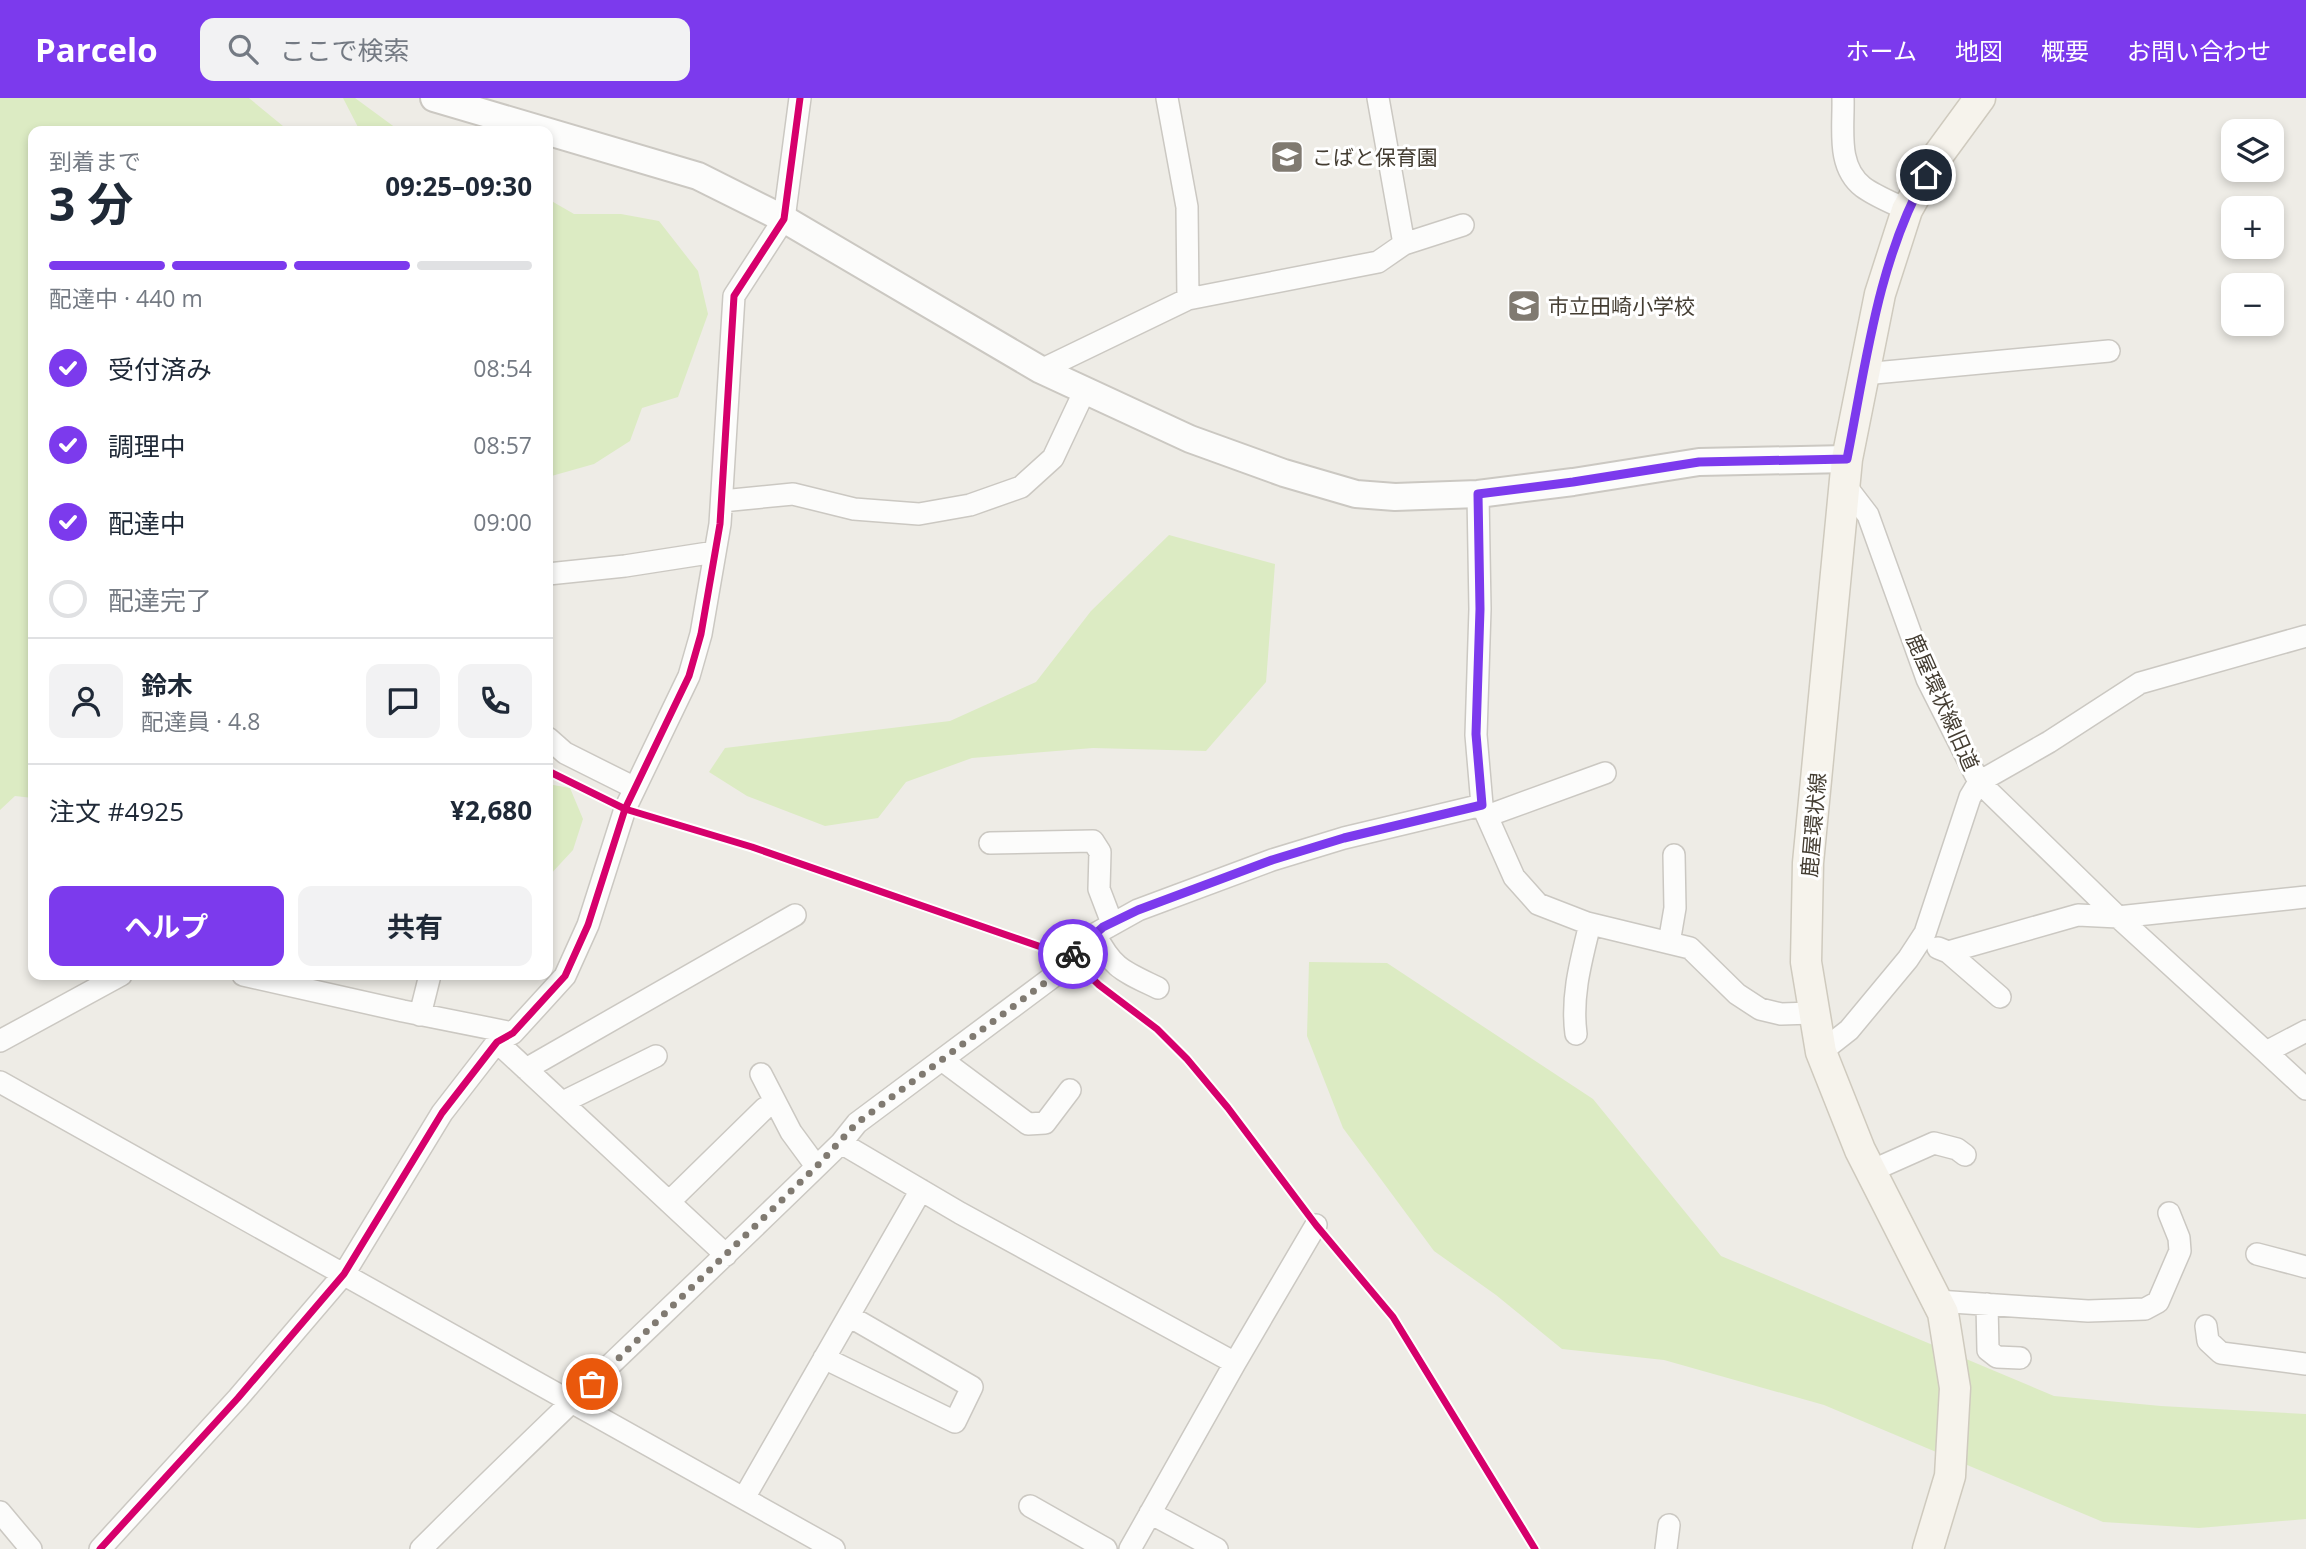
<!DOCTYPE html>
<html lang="ja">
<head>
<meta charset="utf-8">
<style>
	body { margin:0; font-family:"Open Sans","Noto Sans JP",sans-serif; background:#f2f2f3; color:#1f2937; height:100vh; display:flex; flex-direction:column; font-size:26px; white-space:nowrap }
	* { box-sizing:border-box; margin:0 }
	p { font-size:23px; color:#747a83 }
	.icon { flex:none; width:38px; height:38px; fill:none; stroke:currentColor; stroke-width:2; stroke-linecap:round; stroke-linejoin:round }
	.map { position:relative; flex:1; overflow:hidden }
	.panel { position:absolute; left:28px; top:28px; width:525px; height:854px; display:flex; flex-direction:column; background:#fff; border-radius:14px; box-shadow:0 4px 10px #0003 }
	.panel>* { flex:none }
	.tools { position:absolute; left:2221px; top:21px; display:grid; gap:14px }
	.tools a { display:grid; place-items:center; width:63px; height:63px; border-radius:14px; background:#fff; box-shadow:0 4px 10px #0003; font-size:35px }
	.pin { position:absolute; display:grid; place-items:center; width:60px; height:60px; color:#fff; margin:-30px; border:4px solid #fff; border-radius:50%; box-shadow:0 2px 7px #0007 }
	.courier { position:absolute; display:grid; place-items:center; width:70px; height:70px; margin:-35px; border:5px solid #7c3aed; border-radius:50%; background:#fff; color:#222; box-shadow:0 2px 9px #0007 }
	.overview em { font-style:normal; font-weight:700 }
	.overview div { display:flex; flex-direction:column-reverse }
	.overview { display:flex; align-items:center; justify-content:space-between; height:119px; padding:0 21px }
	h1 { font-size:46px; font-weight:700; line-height:52px }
	.bar { display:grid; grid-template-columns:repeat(4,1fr); gap:10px 7px; align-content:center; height:84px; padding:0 21px }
	.bar i { height:9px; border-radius:5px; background:#e0e1e3 }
	.bar .selected { background:#7c3aed }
	.bar p { grid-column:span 4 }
	.line { display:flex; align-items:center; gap:18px; padding:0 21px; border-top:2px solid #e0e1e3 }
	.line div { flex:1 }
	.round { display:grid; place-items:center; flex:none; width:74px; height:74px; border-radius:14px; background:#f2f2f3 }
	ol { padding:0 21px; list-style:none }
	li { display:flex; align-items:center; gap:21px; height:77px }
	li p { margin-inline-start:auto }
	li .icon { padding:7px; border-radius:50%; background:#7c3aed; color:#fff; stroke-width:4 }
	li:last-child { color:#747a83 }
	li i { width:38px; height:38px; border:4px solid #e0e1e3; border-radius:50% }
	.button { display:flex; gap:14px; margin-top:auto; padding:14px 21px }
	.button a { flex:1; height:80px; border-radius:14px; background:#7c3aed; color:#fff; font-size:28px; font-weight:700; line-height:80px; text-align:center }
	.button a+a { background:#f2f2f3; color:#1f2937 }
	header { display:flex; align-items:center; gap:42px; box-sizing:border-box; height:98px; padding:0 35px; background:#7c3aed; color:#fff }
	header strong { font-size:33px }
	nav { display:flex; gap:38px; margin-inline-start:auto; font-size:24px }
	.search { width:490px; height:63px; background:#f2f2f3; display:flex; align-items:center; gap:18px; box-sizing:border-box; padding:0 24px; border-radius:14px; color:#747a83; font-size:26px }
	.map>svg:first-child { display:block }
	.green { fill:#dcebc3 }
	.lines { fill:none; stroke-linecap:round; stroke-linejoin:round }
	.minor-casing { stroke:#cbc8c2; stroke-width:24 }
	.tertiary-casing { stroke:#cbc8c2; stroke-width:30 }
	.secondary-casing { stroke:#cfcabe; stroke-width:33 }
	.minor { stroke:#fcfcfb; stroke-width:21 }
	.tertiary { stroke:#fcfcfb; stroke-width:26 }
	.secondary { stroke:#f6f3ec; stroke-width:30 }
	.cycleway-casing { stroke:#fff; stroke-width:11 }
	.cycleway { stroke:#d6006c; stroke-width:7 }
	.done { stroke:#807a71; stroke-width:7; stroke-dasharray:0 12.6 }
	.route { stroke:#7c3aed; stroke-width:9 }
	.labels { text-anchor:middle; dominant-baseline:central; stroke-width:6; stroke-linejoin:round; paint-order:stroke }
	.poi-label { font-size:21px; fill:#443d32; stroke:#fff; text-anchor:start }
	.street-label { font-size:21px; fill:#443d32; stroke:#fff }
</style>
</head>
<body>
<header>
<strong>Parcelo</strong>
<div class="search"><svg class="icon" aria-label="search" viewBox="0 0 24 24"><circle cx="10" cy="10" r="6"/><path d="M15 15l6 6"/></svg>ここで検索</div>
<nav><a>ホーム</a><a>地図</a><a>概要</a><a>お問い合わせ</a></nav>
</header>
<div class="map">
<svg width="2306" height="1451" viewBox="0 0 2306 1451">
	<rect width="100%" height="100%" fill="#eeece6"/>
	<!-- green -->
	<path class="green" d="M0 0H249L289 33H33V700L15 698 0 712Z
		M343 0H355L400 33H360Z
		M548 101 574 116H621L659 123 698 173 708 216 678 299 642 310 630 343 594 366 548 379Z
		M1169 437 1275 466 1266 584 1206 653 1093 650 972 660 906 684 878 720 825 728 747 698 709 674 725 650 950 623 1036 584 1091 513Z
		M548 686 570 690 583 721 573 752 548 779Z
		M1309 864 1387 865 1593 1001 1721 1158 2054 1298 2161 1308 2306 1316V1421L2199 1430 2103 1424 1824 1307 1664 1262 1562 1251 1496 1197 1434 1153 1343 1030 1307 938Z"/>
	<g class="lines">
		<defs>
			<path id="minor" d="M1167 0 1187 109 1188 201
				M1843 0C1844 30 1836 68 1863 89 1875 98 1893 105 1907 112
				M1404 146 1463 127
				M1041 272 1188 201 1378 164 1404 146 1378 0
				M1864 276 2109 253
				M1845 387 1868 417 1927 581 1979 684 2118 819 2266 954 2306 933
				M1478 396 1480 511 1476 637 1482 707 1514 779 1538 806 1587 825 1690 850 1737 896 1760 911 1781 916 1813 915
				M722 403 793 396 854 411 919 416 970 407 1021 389 1053 360 1085 292
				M548 476 625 468 715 454
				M548 640 565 655 635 690
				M1487 718 1605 675
				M990 745 1093 743 1100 754 1099 791 1112 825
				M1095 836C1113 871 1123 873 1158 890
				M1669 845 1675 810 1674 757
				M1938 850 1948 854 2000 899
				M1948 854 2078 817 2118 819 2306 799
				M243 877 403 913 513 935
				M420 917 430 877
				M1576 936C1571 898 1581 863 1590 826
				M0 943 121 877
				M497 944 726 1157
				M1821 954 1849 932 1908 861 1925 835 1970 699 1979 684 2049 644 2140 585 2306 538
				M2266 954 2306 991
				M942 962 1028 1026 1045 1025 1070 992
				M526 971 795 817
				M761 976 791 1034 816 1068
				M0 984 834 1451
				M563 1004 656 958
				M841 1045 960 1115 1235 1265
				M1871 1073 1934 1045 1957 1051 1965 1057
				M669 1104 765 1010
				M2257 1156 2306 1169
				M1937 1203 2088 1213 2145 1211 2158 1204 2180 1153 2179 1140 2169 1115
				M1987 1206 1988 1252 1997 1259 2020 1260
				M2206 1228 2208 1243 2221 1255 2306 1266
				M824 1260 955 1324 972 1289 849 1218
				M744 1400 921 1092
				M1030 1408 1106 1451
				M0 1414 31 1451
				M1150 1415 1217 1451
				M100 1451 238 1300 344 1176 442 1015 497 944 513 935 565 878 588 827 625 711 689 578 701 536 720 426 734 198 784 121 800 0
				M421 1451C559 1313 702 1181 841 1045L857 1025 1062 872 1070 859 1095 836 1138 812 1272 762 1344 740 1482 707
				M1130 1451 1235 1265 1316 1127
				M1666 1451 1669 1427"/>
			<path id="tertiary" d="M434 0 698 78 784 121 1041 272 1190 341 1284 375 1356 396 1395 399 1478 396 1573 384 1699 364 1847 361"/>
			<path id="secondary" d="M1928 1451 1950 1378 1955 1290 1943 1215 1860 1052 1821 954 1806 864 1808 765 1847 361 1880 196 1907 112 1936 60 1980 0"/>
		</defs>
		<!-- minor casing -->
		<use href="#minor" class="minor-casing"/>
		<!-- tertiary casing -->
		<use href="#tertiary" class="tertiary-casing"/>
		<!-- secondary casing -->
		<use href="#secondary" class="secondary-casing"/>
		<!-- minor -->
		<use href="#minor" class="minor"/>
		<!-- tertiary -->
		<use href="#tertiary" class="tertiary"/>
		<!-- secondary -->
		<use href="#secondary" class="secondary"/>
		<defs>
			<path id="cycleway" d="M548 673 625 711 752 749 1070 859 1099 887 1157 931 1187 961 1228 1010 1316 1127 1393 1219 1535 1451
				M100 1451 238 1300 344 1176 442 1015 497 944 513 935 565 878 588 827 625 711 689 578 701 536 720 426 734 198 784 121 800 0"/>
		</defs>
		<!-- cycleway casing -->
		<use href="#cycleway" class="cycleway-casing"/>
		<!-- cycleway -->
		<use href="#cycleway" class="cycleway"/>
	</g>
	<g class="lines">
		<!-- done -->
		<path class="done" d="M592 1286 817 1068 857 1025 1062 872 1073 856"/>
		<!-- route -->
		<path class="route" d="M1073 856 1103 829 1138 812 1272 762 1344 740 1482 707 1476 636 1480 511 1478 396 1573 384 1699 364 1847 361C1866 265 1878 163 1926 77"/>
	</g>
	<!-- icons -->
	<defs>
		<symbol id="school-square" viewBox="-11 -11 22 22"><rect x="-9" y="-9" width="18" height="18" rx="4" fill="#807a71" stroke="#fff"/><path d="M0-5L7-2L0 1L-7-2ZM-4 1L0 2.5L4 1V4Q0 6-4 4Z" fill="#fff"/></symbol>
	</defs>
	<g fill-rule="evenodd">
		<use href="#school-square" x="1268" y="40" width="38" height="38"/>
		<use href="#school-square" x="1505" y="189" width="38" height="38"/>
	</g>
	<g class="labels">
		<!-- poi labels -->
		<g class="poi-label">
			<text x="1312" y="59">こばと保育園</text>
			<text x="1548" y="208">市立田崎小学校</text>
		</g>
		<!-- street labels -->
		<g class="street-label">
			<text transform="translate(1943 604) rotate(66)">鹿屋環状線旧道</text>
			<text transform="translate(1813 727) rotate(-85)">鹿屋環状線</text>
		</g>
	</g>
</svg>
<div class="tools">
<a><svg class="icon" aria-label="layers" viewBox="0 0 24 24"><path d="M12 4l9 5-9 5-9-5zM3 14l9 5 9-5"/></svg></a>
<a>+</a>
<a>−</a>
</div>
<div class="pin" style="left:592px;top:1286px;background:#ea580c"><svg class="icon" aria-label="bag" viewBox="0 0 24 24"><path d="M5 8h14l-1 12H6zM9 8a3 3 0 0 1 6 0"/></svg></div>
<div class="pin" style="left:1926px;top:77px;background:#1f2937"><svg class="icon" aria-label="home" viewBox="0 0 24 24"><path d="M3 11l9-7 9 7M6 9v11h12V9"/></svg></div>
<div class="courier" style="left:1073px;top:856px"><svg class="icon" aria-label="bike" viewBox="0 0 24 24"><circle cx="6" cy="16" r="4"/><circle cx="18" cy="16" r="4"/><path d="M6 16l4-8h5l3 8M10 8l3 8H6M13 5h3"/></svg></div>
<section class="panel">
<div class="overview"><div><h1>3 分</h1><p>到着まで</p></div><em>09:25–09:30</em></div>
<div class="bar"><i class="selected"></i><i class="selected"></i><i class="selected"></i><i></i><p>配達中 · 440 m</p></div>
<ol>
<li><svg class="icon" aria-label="check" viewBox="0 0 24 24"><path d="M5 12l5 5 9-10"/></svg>受付済み<p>08:54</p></li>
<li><svg class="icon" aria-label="check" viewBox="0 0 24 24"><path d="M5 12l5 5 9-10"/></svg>調理中<p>08:57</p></li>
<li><svg class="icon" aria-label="check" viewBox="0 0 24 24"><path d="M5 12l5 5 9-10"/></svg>配達中<p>09:00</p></li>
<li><i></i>配達完了</li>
</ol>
<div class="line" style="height:126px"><a class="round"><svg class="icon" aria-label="person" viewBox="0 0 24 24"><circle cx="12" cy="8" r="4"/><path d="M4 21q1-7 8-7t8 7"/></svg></a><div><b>鈴木</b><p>配達員 · 4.8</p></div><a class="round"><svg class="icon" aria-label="chat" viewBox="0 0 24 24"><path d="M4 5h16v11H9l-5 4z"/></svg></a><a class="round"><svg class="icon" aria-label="phone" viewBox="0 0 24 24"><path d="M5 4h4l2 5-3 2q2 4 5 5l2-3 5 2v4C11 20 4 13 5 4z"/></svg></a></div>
<div class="line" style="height:91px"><div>注文 #4925</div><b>¥2,680</b></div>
<div class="button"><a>ヘルプ</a><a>共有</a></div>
</section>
</div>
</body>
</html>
